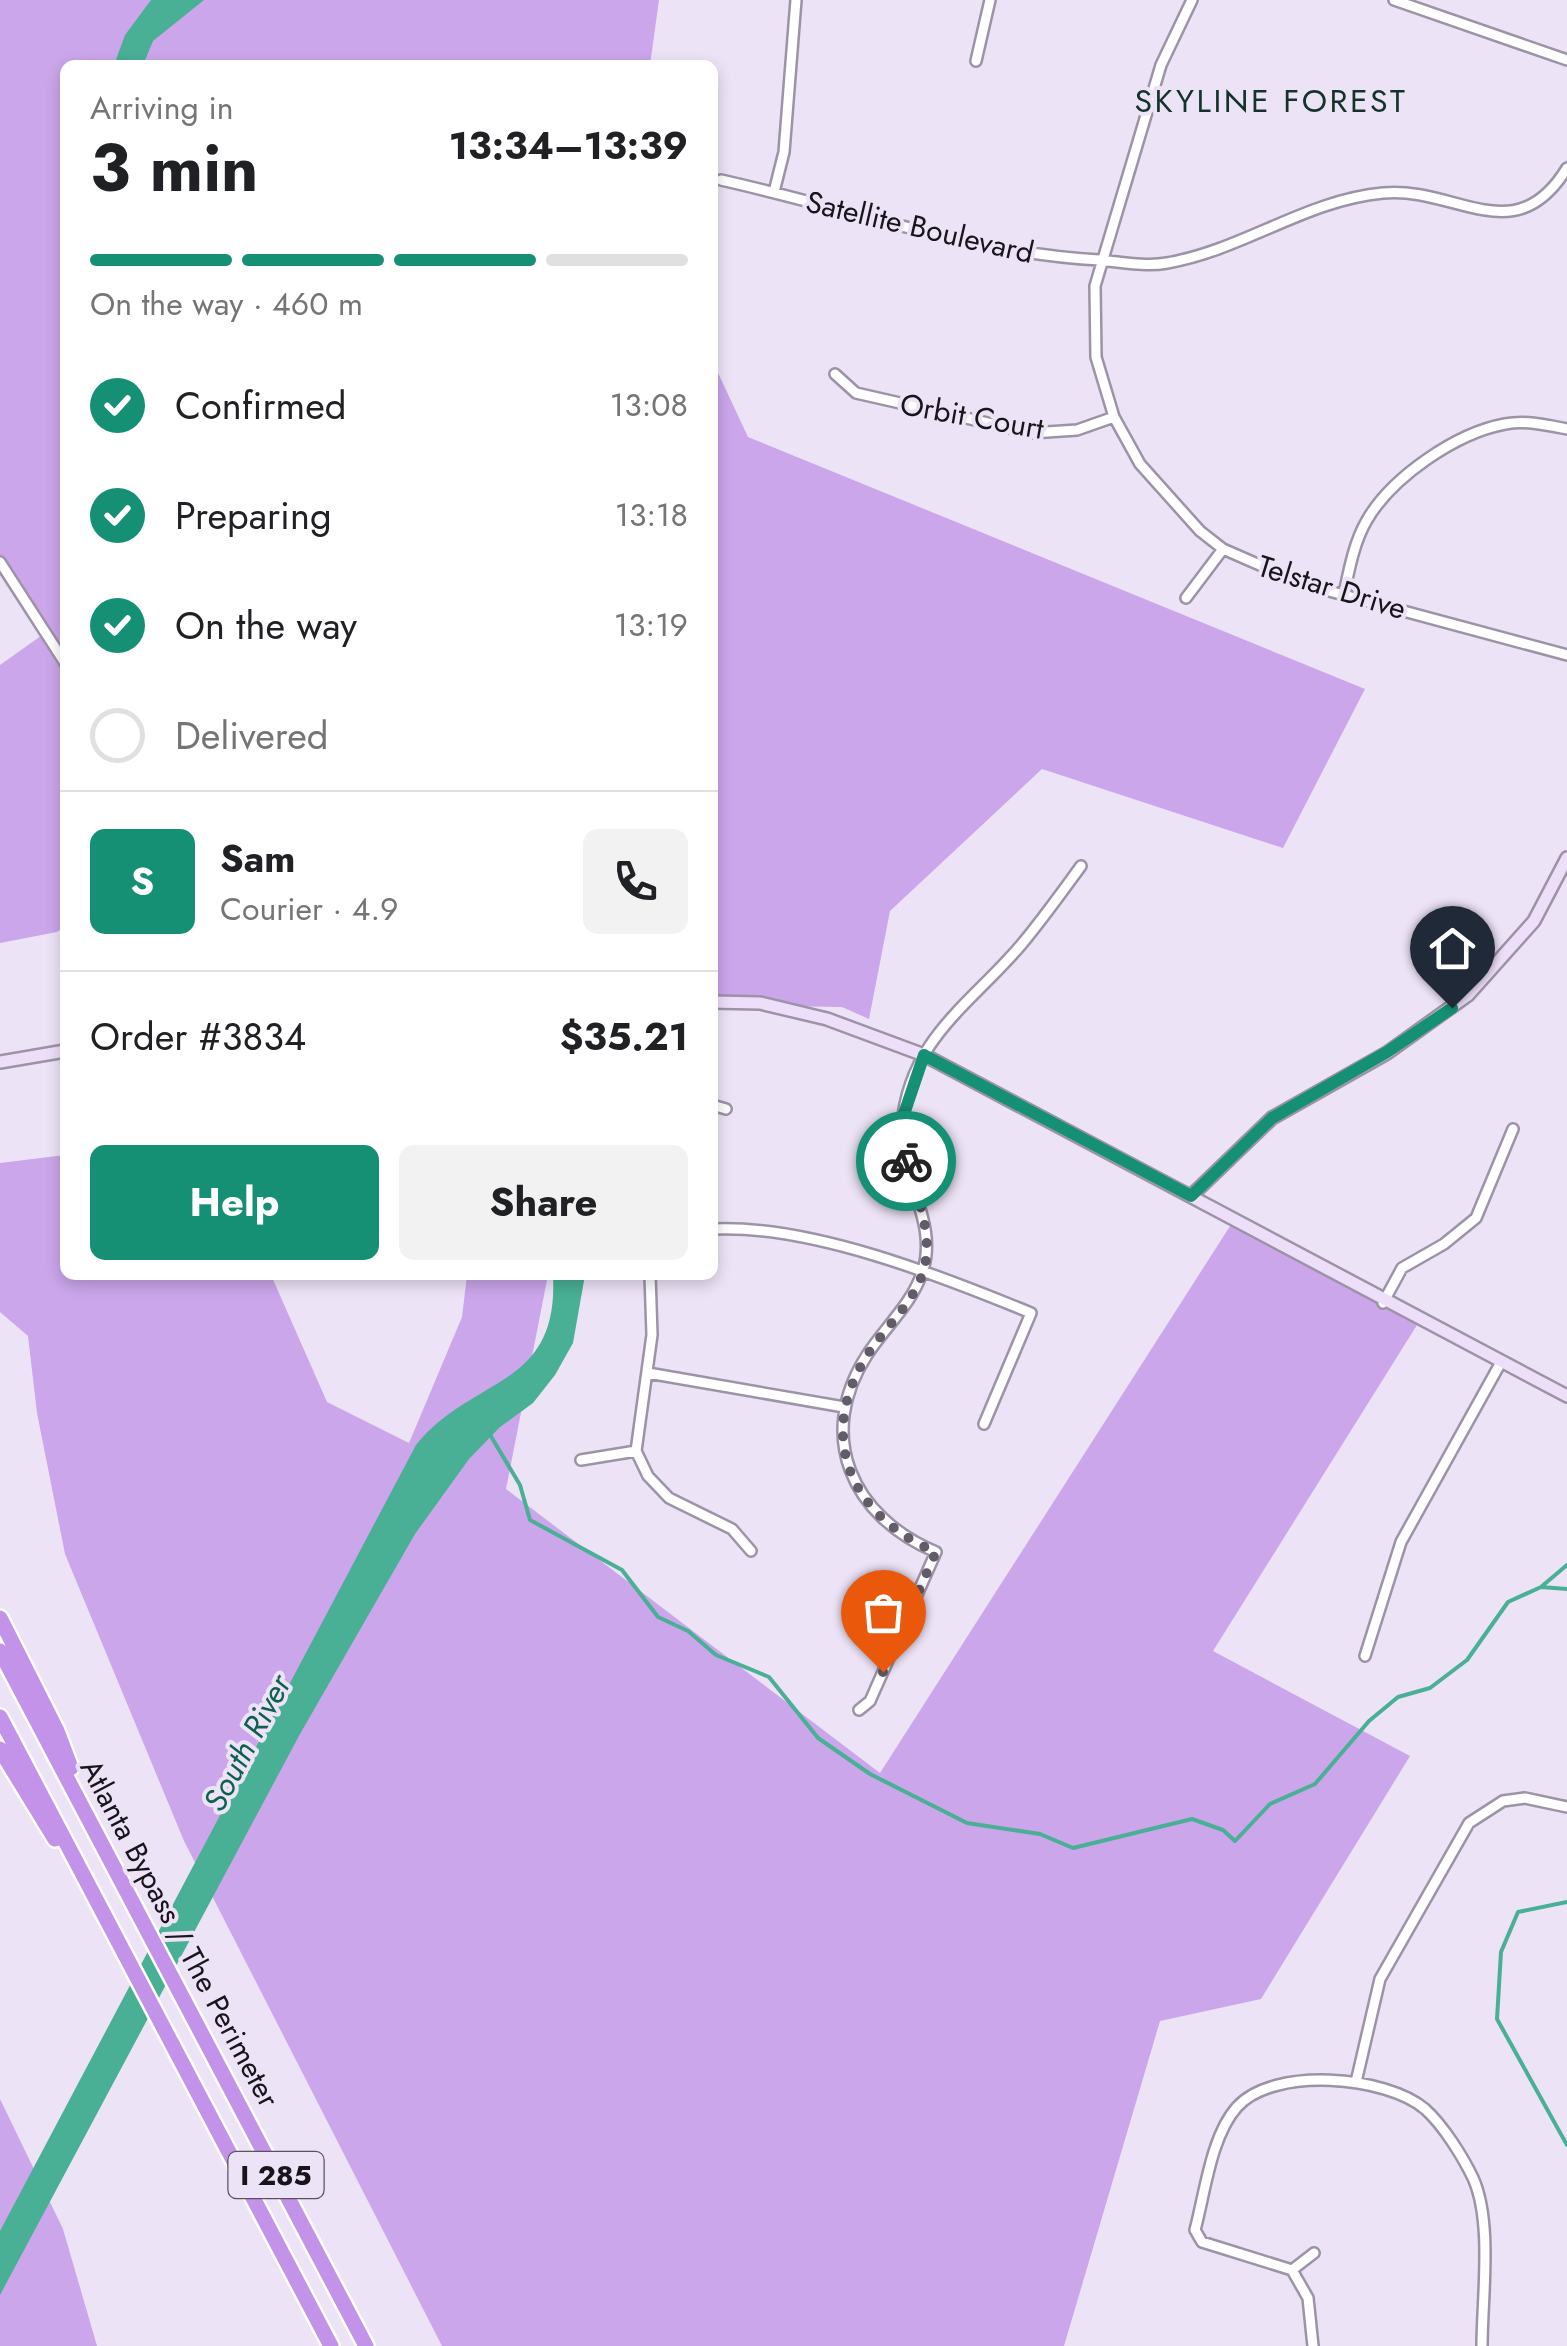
<!DOCTYPE html>
<html lang="en">
<head>
<meta charset="utf-8">
<style>
	body { margin:0; font-family:Jost,sans-serif; background:#f2f2f2; color:#202124; height:100vh; display:flex; flex-direction:column; font-size:38px; white-space:nowrap }
	* { box-sizing:border-box; margin:0 }
	p { font-size:32px; color:#757577 }
	.icon { flex:none; width:55px; height:55px; fill:none; stroke:currentColor; stroke-width:2; stroke-linecap:round; stroke-linejoin:round }
	.map { position:relative; flex:1; overflow:hidden }
	.details { position:absolute; left:60px; top:60px; width:658px; height:1220px; display:flex; flex-direction:column; background:#fff; border-radius:15px; box-shadow:0 5px 15px #0003 }
	.details>* { flex:none }
	.pin { position:absolute; display:grid; place-items:center; width:85px; height:85px; color:#fff; margin:-102px -42px; border-radius:50% 50% 50% 0; rotate:-45deg; box-shadow:0 0 10px #0007 }
	.pin .icon { rotate:45deg }
	.courier { position:absolute; display:grid; place-items:center; width:100px; height:100px; margin:-50px; border:8px solid #159075; border-radius:50%; background:#fff; color:#222; box-shadow:0 2px 12px #0007 }
	.summary em { font-style:normal; font-weight:700 }
	.summary div { display:flex; flex-direction:column-reverse }
	.summary { display:flex; align-items:center; justify-content:space-between; height:170px; padding:0 30px }
	h1 { font-size:65px; font-weight:700; line-height:75px }
	.bar { display:grid; grid-template-columns:repeat(4,1fr); gap:15px 10px; align-content:center; height:120px; padding:0 30px }
	.bar i { height:12px; border-radius:8px; background:#e0e0e0 }
	.bar .selected { background:#159075 }
	.bar p { grid-column:span 4 }
	.line { display:flex; align-items:center; gap:25px; padding:0 30px; border-top:2px solid #e0e0e0 }
	.line div { flex:1 }
	.round { display:grid; place-items:center; flex:none; width:105px; height:105px; border-radius:15px; background:#f2f2f2 }
	ol { padding:0 30px; list-style:none }
	li { display:flex; align-items:center; gap:30px; height:110px }
	li p { margin-inline-start:auto }
	li .icon { padding:10px; border-radius:50%; background:#159075; color:#fff; stroke-width:4 }
	li:last-child { color:#757577 }
	li i { width:55px; height:55px; border:5px solid #e0e0e0; border-radius:50% }
	.action { display:flex; gap:20px; margin-top:auto; padding:20px 30px }
	.action a { flex:1; height:115px; border-radius:15px; background:#159075; color:#fff; font-size:40px; font-weight:700; line-height:115px; text-align:center }
	.action a+a { background:#f2f2f2; color:#202124 }
	.map>svg:first-child { display:block }
	.forest { fill:#cba6eb }
	.water { fill:#49b095 }
	.lines { fill:none; stroke-linecap:round; stroke-linejoin:round }
	.stream { stroke:#49b095; stroke-width:4 }
	.street-casing { stroke:#9d93a6; stroke-width:14 }
	.secondary-casing { stroke:#9d93a6; stroke-width:16 }
	.highway-casing { stroke:#fff; stroke-width:20 }
	.street { stroke:#fff; stroke-width:9 }
	.secondary { stroke:#eddff9; stroke-width:11 }
	.highway { stroke:#c393ea; stroke-width:15 }
	.done { stroke:#625c68; stroke-width:10; stroke-dasharray:0 18 }
	.route { stroke:#159075; stroke-width:12 }
	.labels { text-anchor:middle; dominant-baseline:central; stroke-width:8; stroke-linejoin:round; paint-order:stroke }
	.shield { fill:#ede3f7; stroke:#57525d; stroke-width:2.5 }
	.shield-label { font-size:28px; font-weight:bold; fill:#17141b }
	.street-label { font-size:30px; fill:#17141b; stroke:#ede3f7 }
	.neighbourhood-label { font-size:32px; letter-spacing:2.5px; fill:#14322a; stroke:#ede3f7 }
	.water-label { font-size:32px; font-style:italic; fill:#0e614f; stroke:#ede3f7 }
</style>
</head>
<body>
<div class="map">
<svg width="1567" height="2346" viewBox="0 0 1567 2346">
	<rect width="100%" height="100%" fill="#ede3f7"/>
	<!-- forest -->
	<path class="forest" d="M0 0H659L650 65H65V926L57 932 0 943V665L45 633 0 568Z
		M712 360 748 437 1365 689 1283 848 1042 769 890 911 869 1019 842 1007 713 1005Z
		M65 1155V1275H271L327 1402 409 1443 462 1317 467 1275H548L506 1489 880 1773 1232 1223 1417 1325 1213 1651 1410 1756 1261 1999 1160 2021 1064 2346H442L184 1841 65 1554 37 1413 28 1336 0 1312V1163Z
		M0 2099 63 2229 97 2346H0Z"/>
	<!-- water -->
	<path class="water" d="M151 0H204L153 41 143 65H114L125 35Z
		M553 1275H585L573 1343 555 1375 533 1403 500 1427 469 1459 415 1534 300 1734 0 2295V2231L416 1445C472 1375 559 1390 553 1275Z"/>
	<g class="lines">
		<!-- stream -->
		<path class="stream" d="M489 1433 520 1485 530 1520 622 1570 658 1617 688 1631 716 1655 769 1677 818 1738 870 1774 967 1823 1040 1834 1073 1848 1192 1819 1223 1830 1235 1841 1270 1804 1315 1784 1369 1721 1398 1697 1430 1688 1467 1660 1508 1602 1541 1587 1567 1565
			M1541 1587 1567 1589
			M1567 1902 1518 1912 1501 1952 1497 2019 1567 2145"/>
		<defs>
			<path id="street" d="M1192 0 1161 65 1095 286 1096 357 1114 417 1140 464 1200 531 1223 549 1303 584 1567 655
				M1394 0 1567 60
				M976 61 990 0
				M721 180C847 208 970 253 1099 260 1121 262 1146 267 1167 263 1243 250 1306 200 1383 193 1456 186 1515 253 1567 168
				M774 192 784 152 796 0
				M835 374 856 393 1032 433 1077 430 1114 417
				M0 562 65 663
				M1344 594C1349 570 1354 542 1367 520 1392 477 1456 433 1505 424 1526 420 1547 425 1567 429
				M1186 598 1223 549
				M712 1105 726 1109
				M712 1229C810 1224 941 1276 1031 1313L984 1424
				M650 1275 652 1335 636 1451 648 1476 669 1498 732 1529 751 1551
				M1383 1303 1402 1268 1444 1244 1476 1218 1513 1129
				M648 1373 844 1407
				M581 1460 636 1451
				M1365 1656 1401 1542 1500 1364
				M859 1710 870 1701 936 1552C852 1517 815 1436 867 1355 885 1327 911 1305 922 1273 940 1222 898 1176 902 1125 909 1039 972 1003 1021 945 1042 920 1062 892 1081 866
				M1356 2082 1380 1979 1469 1823 1503 1801 1525 1798 1567 1807
				M1292 2270 1314 2253
				M1313 2346 1308 2298 1292 2270 1202 2242 1195 2230C1205 2193 1211 2136 1237 2107 1274 2066 1386 2076 1425 2109 1443 2125 1463 2157 1473 2178 1493 2222 1482 2298 1482 2346"/>
			<path id="secondary" d="M712 1002 760 1003 827 1019 924 1055 1567 1396
				M0 1062 65 1051
				M1191 1196 1272 1118 1387 1053 1468 995 1534 921 1567 858"/>
			<path id="highway" d="M0 1618 57 1731 71 1768
				M0 1651 366 2346
				M0 1717 331 2346
				M0 1749 55 1839"/>
		</defs>
		<!-- street casing -->
		<use href="#street" class="street-casing"/>
		<!-- secondary casing -->
		<use href="#secondary" class="secondary-casing"/>
		<!-- highway casing -->
		<use href="#highway" class="highway-casing"/>
		<!-- street -->
		<use href="#street" class="street"/>
		<!-- secondary -->
		<use href="#secondary" class="secondary"/>
		<!-- highway -->
		<use href="#highway" class="highway"/>
	</g>
	<g class="lines">
		<!-- done -->
		<path class="done" d="M883 1672 936 1552C850 1516 815 1436 868 1354 887 1325 917 1300 925 1265 932 1229 916 1195 906 1161"/>
		<!-- route -->
		<path class="route" d="M906 1161 904 1114 924 1055 1191 1196 1272 1118 1387 1052 1452 1008"/>
	</g>
	<g class="labels">
		<!-- shield labels -->
		<rect class="shield" x="228.5" y="2152" width="95" height="46" rx="8"/>
		<g class="shield-label">
			<text x="276" y="2175">I 285</text>
		</g>
		<!-- street labels -->
		<g class="street-label">
			<text transform="translate(920 227) rotate(13)">Satellite Boulevard</text>
			<text transform="translate(972 416) rotate(10)">Orbit Court</text>
			<text transform="translate(1332 587) rotate(17)">Telstar Drive</text>
			<text transform="translate(180 1933) rotate(62)">Atlanta Bypass / The Perimeter</text>
		</g>
		<!-- neighbourhood labels -->
		<g class="neighbourhood-label">
			<text x="1271" y="101">SKYLINE FOREST</text>
		</g>
		<!-- water labels -->
		<g class="water-label">
			<text transform="translate(247 1743) rotate(-62)">South River</text>
		</g>
	</g>
</svg>
<div class="pin" style="left:883px;top:1672px;background:#ea580c"><svg class="icon" aria-label="bag" viewBox="0 0 24 24"><path d="M5 8h14l-1 12H6zM9 8a3 3 0 0 1 6 0"/></svg></div>
<div class="pin" style="left:1452px;top:1008px;background:#1f2937"><svg class="icon" aria-label="home" viewBox="0 0 24 24"><path d="M3 11l9-7 9 7M6 9v11h12V9"/></svg></div>
<div class="courier" style="left:906px;top:1161px"><svg class="icon" aria-label="bike" viewBox="0 0 24 24"><circle cx="6" cy="16" r="4"/><circle cx="18" cy="16" r="4"/><path d="M6 16l4-8h5l3 8M10 8l3 8H6M13 5h3"/></svg></div>
<section class="details">
<div class="summary"><div><h1>3 min</h1><p>Arriving in</p></div><em>13:34–13:39</em></div>
<div class="bar"><i class="selected"></i><i class="selected"></i><i class="selected"></i><i></i><p>On the way · 460 m</p></div>
<ol>
<li><svg class="icon" aria-label="check" viewBox="0 0 24 24"><path d="M5 12l5 5 9-10"/></svg>Confirmed<p>13:08</p></li>
<li><svg class="icon" aria-label="check" viewBox="0 0 24 24"><path d="M5 12l5 5 9-10"/></svg>Preparing<p>13:18</p></li>
<li><svg class="icon" aria-label="check" viewBox="0 0 24 24"><path d="M5 12l5 5 9-10"/></svg>On the way<p>13:19</p></li>
<li><i></i>Delivered</li>
</ol>
<div class="line" style="height:180px"><b class="round" style="background:#159075;color:#fff">S</b><div><b>Sam</b><p>Courier · 4.9</p></div><a class="round"><svg class="icon" aria-label="phone" viewBox="0 0 24 24"><path d="M5 4h4l2 5-3 2q2 4 5 5l2-3 5 2v4C11 20 4 13 5 4z"/></svg></a></div>
<div class="line" style="height:130px"><div>Order #3834</div><b>$35.21</b></div>
<div class="action"><a>Help</a><a>Share</a></div>
</section>
</div>
</body>
</html>
